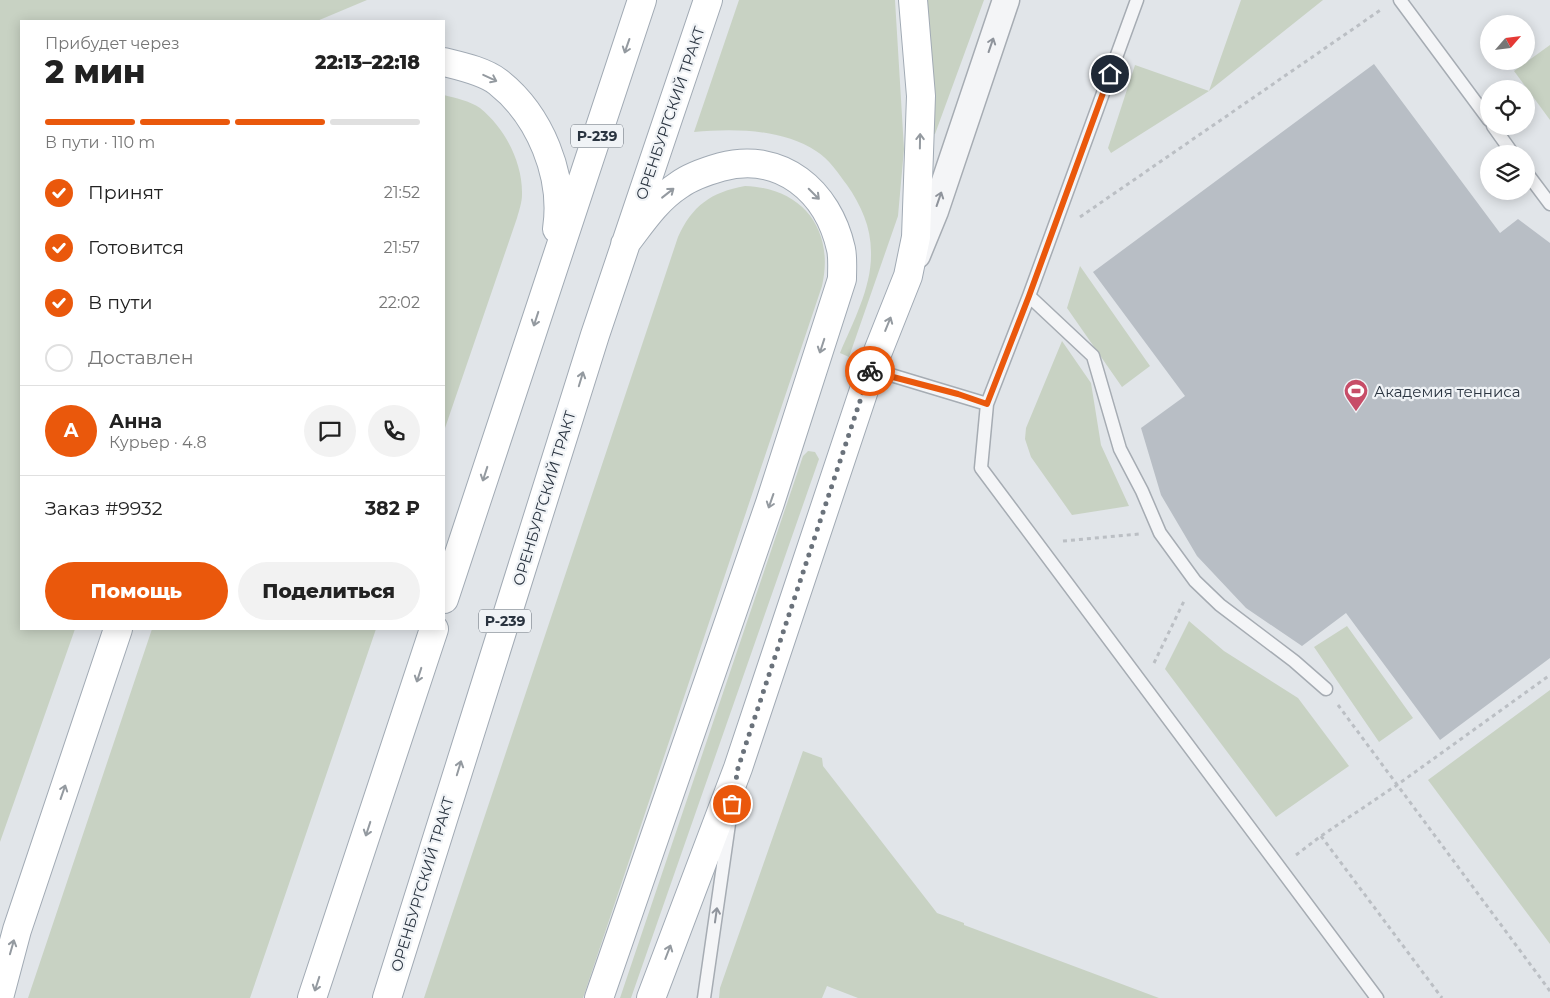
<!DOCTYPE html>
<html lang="ru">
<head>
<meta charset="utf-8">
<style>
	body { margin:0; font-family:Montserrat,sans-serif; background:#f2f2f2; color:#222; height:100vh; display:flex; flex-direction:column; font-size:19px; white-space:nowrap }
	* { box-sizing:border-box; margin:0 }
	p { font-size:16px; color:#767676 }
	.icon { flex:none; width:28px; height:28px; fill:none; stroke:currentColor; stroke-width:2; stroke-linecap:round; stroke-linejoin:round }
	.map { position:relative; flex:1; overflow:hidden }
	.side { position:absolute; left:20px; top:20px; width:425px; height:610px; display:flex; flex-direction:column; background:#fff; border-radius:0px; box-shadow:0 2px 12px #0003 }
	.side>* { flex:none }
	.needle { width:32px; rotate:62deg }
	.controls { position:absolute; left:1480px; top:15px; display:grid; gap:10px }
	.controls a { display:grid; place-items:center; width:55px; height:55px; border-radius:50%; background:#fff; box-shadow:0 2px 12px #0003; font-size:25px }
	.pin { position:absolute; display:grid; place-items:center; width:42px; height:42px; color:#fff; margin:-21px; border:2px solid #fff; border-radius:50%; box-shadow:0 1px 5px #0007 }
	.courier { position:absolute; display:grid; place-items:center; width:50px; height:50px; margin:-25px; border:4px solid #ea580c; border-radius:50%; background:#fff; color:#222; box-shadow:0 1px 6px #0007 }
	.summary em { font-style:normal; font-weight:800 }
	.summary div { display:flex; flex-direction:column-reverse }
	.summary { display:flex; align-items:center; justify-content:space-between; height:85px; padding:0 25px }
	h1 { font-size:32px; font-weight:800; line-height:38px }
	.bar { display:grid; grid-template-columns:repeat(4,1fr); gap:8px 5px; align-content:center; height:60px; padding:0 25px }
	.bar i { height:6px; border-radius:4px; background:#e0e0e0 }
	.bar .current { background:#ea580c }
	.bar p { grid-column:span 4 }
	.line { display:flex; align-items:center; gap:12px; padding:0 25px; border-top:1px solid #e0e0e0 }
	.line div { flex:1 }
	.round { display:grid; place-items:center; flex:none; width:52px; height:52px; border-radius:26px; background:#f2f2f2 }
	ol { padding:0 25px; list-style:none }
	li { display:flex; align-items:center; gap:15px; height:55px }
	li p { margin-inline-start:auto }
	li .icon { padding:5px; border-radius:50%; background:#ea580c; color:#fff; stroke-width:4 }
	li:last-child { color:#767676 }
	li i { width:28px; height:28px; border:2px solid #e0e0e0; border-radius:50% }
	.action { display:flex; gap:10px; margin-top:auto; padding:10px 25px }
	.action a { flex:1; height:58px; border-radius:30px; background:#ea580c; color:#fff; font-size:20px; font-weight:800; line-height:58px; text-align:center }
	.action a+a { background:#f2f2f2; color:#222 }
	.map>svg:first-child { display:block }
	.green { fill:#c8d2c3 }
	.building { fill:#b8bec5 }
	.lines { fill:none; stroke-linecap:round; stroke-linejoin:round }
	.service-casing { stroke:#a6acb3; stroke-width:15 }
	.minor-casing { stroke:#a6acb3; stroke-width:29 }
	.primary-casing { stroke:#a1aab4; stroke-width:30 }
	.path { stroke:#bbbfc4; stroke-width:3; stroke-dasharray:4 4; stroke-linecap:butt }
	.service { stroke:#f4f5f7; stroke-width:12 }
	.minor { stroke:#f4f5f7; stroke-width:26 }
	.primary { stroke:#fff; stroke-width:28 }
	.oneway { stroke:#8f949c }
	.oneway2 { stroke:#949aa0 }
	.done { stroke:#6a727b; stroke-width:5; stroke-dasharray:0 9 }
	.route { stroke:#ea580c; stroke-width:6 }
	.labels { text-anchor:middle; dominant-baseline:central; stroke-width:4.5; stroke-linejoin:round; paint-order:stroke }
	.shield { fill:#f0f3f6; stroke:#656d77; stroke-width:1 }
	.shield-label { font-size:14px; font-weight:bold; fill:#2a3440 }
	.street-label { font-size:15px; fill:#2a3440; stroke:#f0f3f6 }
	.poi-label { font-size:15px; fill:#2a3440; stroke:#f0f3f6; text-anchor:start }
</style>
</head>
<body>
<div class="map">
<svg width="1550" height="998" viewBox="0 0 1550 998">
	<rect width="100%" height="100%" fill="#e1e5e9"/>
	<!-- green -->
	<path class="green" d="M0 0H367L317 21H21V629H75L0 842Z
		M739 0H895L904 149 898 216 849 357 840 353C853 322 872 287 871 252 871 227 861 205 847 185 838 173 829 159 816 151 782 129 734 128 694 132Z
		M927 0H984L935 134H934Z
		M1241 0H1323L1209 91 1111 153 1108 148 1135 65 1209 91Z
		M1550 45V120L1514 71Z
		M444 95C455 98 470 101 480 108 505 128 523 163 522 195 522 202 519 211 517 218L444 431Z
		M745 186C802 188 835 229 822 286L583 998H424L678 237C692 206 711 192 745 186Z
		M1080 266 1150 366 1122 387 1067 308Z
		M1062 341 1091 383 1101 445 1129 506 1072 515 1031 457 1025 439 1026 428Z
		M808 451 815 452 819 459 631 998H620L803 456Z
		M1189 621 1224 651 1298 698 1349 766 1276 817 1165 669Z
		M1347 626 1413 718 1379 742 1314 647Z
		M152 629H376L250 998H28Z
		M1550 690V944L1428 780Z
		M803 751 822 758 823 766 937 913 964 923V925L1159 998H858L827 986 822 998H719L720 988Z"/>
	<!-- building -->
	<path class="building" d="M1374 64 1500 233 1518 219 1550 243V658L1440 740 1346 613 1302 646 1246 608 1197 556 1161 495 1141 428 1185 396 1093 272Z"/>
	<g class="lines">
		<defs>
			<path id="service" d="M1400 0 1489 120
				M1493 126 1513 154
				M1526 172 1550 204
				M1029 296 1093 356 1120 449 1142 491 1160 533 1195 581 1220 605 1294 661 1326 689
				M871 369 987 404 981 468 1377 998
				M987 404 1029 296 1137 0
				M704 998 730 817"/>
			<path id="minor" d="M917 255 935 211 1006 0"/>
			<path id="primary" d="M444 62C460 66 484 71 498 82 540 115 565 176 557 229
				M444 599 642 0
				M0 994 17 930 118 629
				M312 998 434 629
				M387 998 595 335 708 0
				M599 998 770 503 842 279C842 269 843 258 841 249 828 191 781 151 721 167 707 171 691 176 679 185 656 200 642 222 625 244
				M651 998 738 768 871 369 908 276 916 237 921 96 913 0"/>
		</defs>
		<!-- service casing -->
		<use href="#service" class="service-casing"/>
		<!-- minor casing -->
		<use href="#minor" class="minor-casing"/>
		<!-- primary casing -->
		<use href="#primary" class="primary-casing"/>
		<!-- path -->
		<path class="path" d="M1080 217 1382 9
			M1063 541 1139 534
			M1154 663 1185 599
			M1338 705 1550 991
			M1321 836 1442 998
			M1296 855 1321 836 1397 785 1550 675"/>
		<!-- service -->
		<use href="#service" class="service"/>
		<!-- minor -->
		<use href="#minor" class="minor"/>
		<!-- primary -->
		<use href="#primary" class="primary"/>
	</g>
	<!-- one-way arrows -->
	<defs><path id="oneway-shaft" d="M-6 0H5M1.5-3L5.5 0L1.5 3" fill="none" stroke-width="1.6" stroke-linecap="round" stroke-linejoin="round" transform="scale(1.25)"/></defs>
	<g class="oneway">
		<use href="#oneway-shaft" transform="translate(991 45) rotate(-71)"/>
		<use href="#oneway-shaft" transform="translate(939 199) rotate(-71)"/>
		<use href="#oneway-shaft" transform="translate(716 915) rotate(-82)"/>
	</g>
	<g class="oneway2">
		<use href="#oneway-shaft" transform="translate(627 46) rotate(109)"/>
		<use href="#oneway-shaft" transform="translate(490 78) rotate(25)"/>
		<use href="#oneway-shaft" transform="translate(920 141) rotate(-89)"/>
		<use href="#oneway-shaft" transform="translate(668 193) rotate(-38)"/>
		<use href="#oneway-shaft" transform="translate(814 194) rotate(45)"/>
		<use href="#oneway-shaft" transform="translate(536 319) rotate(108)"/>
		<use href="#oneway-shaft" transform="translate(888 324) rotate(-68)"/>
		<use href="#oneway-shaft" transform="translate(822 346) rotate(108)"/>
		<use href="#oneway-shaft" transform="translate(581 379) rotate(-73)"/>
		<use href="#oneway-shaft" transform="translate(485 474) rotate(108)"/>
		<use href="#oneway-shaft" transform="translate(771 501) rotate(109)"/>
		<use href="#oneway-shaft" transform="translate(419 675) rotate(108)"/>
		<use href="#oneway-shaft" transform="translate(459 768) rotate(-73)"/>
		<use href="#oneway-shaft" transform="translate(63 792) rotate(-71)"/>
		<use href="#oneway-shaft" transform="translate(368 829) rotate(108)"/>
		<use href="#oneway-shaft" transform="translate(12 947) rotate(-74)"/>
		<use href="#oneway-shaft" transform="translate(668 952) rotate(-69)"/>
		<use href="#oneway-shaft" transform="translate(317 984) rotate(108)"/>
	</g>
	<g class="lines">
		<!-- done -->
		<path class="done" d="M732 804 738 768 870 371"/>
		<!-- route -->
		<path class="route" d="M870 371 958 394 987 404 1029 296 1110 74"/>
	</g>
	<!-- icons -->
	<defs>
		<symbol id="stadium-pin" viewBox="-11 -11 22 30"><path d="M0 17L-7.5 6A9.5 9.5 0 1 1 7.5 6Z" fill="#c74d68" stroke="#f0f3f6"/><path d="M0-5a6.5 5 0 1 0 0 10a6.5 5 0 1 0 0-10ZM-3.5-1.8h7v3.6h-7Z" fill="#fff"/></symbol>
	</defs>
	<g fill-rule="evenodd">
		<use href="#stadium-pin" x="1342" y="377" width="28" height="38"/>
	</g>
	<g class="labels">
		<!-- shield labels -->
		<g class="shield">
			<rect x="571" y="124.5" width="52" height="23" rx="4"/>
			<rect x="479" y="609.5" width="52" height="23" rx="4"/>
		</g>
		<g class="shield-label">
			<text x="597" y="136">Р-239</text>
			<text x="505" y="621">Р-239</text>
		</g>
		<!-- street labels -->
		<g class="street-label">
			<text transform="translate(670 113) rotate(-71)">ОРЕНБУРГСКИЙ ТРАКТ</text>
			<text transform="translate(544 498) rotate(-73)">ОРЕНБУРГСКИЙ ТРАКТ</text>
			<text transform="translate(422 884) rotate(-73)">ОРЕНБУРГСКИЙ ТРАКТ</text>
		</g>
		<!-- poi labels -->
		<g class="poi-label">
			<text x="1374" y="391">Академия тенниса</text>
		</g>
	</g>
</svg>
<div class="controls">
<a><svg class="needle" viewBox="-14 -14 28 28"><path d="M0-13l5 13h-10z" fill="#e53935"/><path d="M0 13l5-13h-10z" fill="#767676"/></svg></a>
<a><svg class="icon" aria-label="locate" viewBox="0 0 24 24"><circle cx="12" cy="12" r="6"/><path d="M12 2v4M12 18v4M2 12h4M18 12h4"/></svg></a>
<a><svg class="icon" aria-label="layers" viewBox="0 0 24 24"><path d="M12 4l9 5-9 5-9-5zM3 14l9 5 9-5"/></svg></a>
</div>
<div class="pin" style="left:732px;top:804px;background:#ea580c"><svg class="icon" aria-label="bag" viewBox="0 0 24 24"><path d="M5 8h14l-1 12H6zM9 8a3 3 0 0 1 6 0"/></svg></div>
<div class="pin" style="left:1110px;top:74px;background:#1f2937"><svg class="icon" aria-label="home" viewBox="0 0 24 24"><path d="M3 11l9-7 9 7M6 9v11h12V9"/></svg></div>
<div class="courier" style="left:870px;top:371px"><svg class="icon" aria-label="bike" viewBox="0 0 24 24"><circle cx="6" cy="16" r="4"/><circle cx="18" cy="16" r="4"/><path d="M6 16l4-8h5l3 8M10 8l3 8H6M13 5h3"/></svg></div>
<section class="side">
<div class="summary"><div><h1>2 мин</h1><p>Прибудет через</p></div><em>22:13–22:18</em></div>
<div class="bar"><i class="current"></i><i class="current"></i><i class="current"></i><i></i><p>В пути · 110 m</p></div>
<ol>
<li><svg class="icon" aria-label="check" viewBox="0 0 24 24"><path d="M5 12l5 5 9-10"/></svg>Принят<p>21:52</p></li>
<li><svg class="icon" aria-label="check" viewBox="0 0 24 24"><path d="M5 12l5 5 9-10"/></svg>Готовится<p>21:57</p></li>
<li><svg class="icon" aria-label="check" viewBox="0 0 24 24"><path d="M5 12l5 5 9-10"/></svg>В пути<p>22:02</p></li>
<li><i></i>Доставлен</li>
</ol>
<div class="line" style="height:90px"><b class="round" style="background:#ea580c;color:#fff">А</b><div><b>Анна</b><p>Курьер · 4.8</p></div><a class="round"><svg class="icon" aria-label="chat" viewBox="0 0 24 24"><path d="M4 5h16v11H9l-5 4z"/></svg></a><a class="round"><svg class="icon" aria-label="phone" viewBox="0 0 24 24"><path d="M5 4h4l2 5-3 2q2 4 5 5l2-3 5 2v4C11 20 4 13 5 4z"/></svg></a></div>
<div class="line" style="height:65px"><div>Заказ #9932</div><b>382 ₽</b></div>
<div class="action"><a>Помощь</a><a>Поделиться</a></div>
</section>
</div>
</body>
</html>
